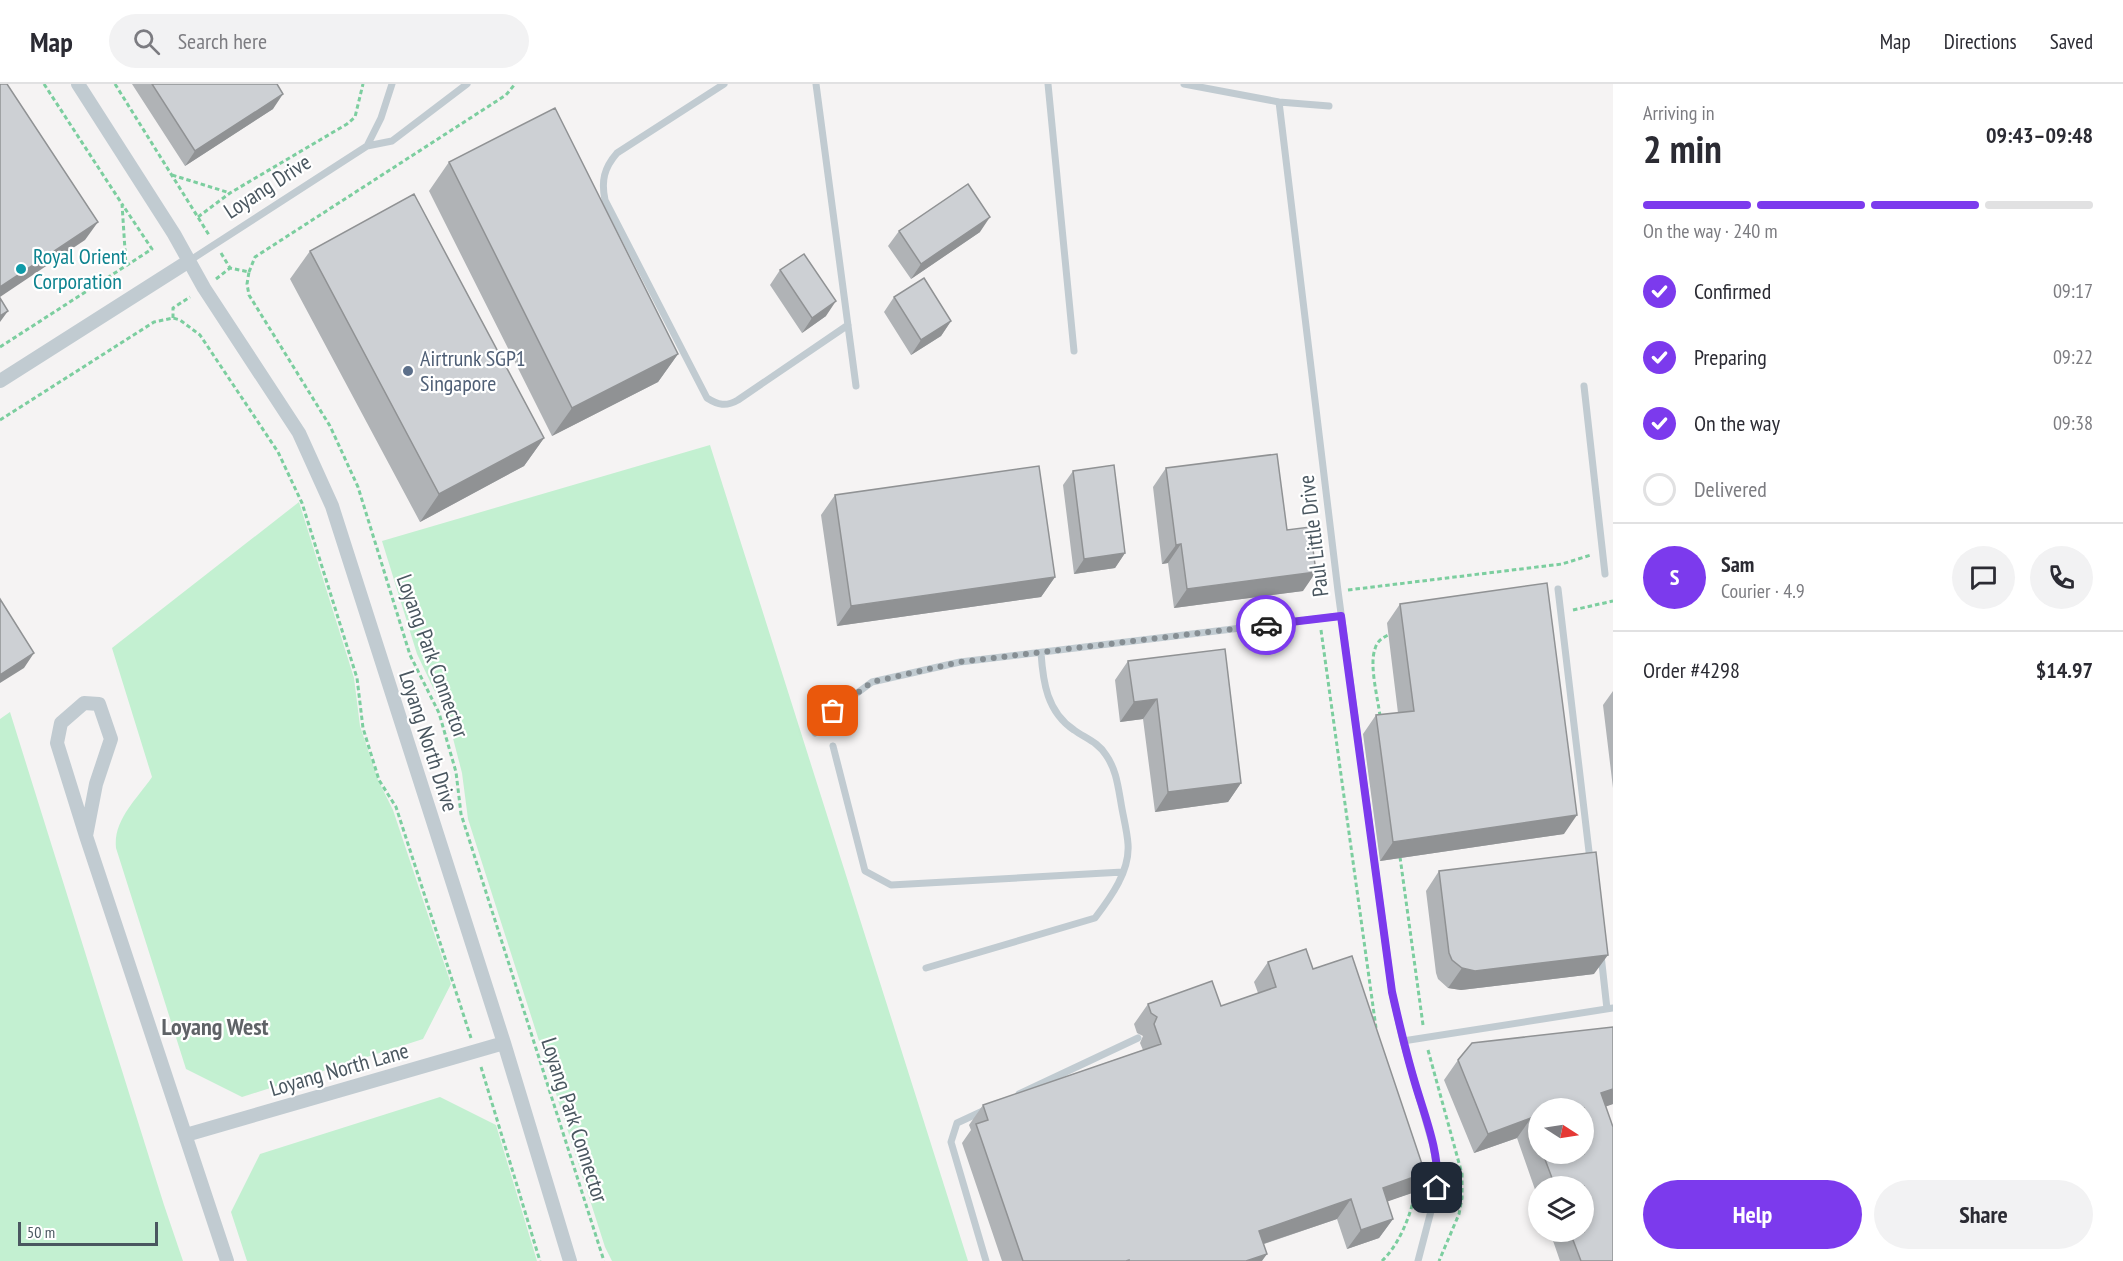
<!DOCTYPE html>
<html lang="en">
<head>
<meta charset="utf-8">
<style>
	body { margin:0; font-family:"PT Sans Narrow",sans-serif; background:#f2f2f3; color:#2b2b33; height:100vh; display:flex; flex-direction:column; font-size:22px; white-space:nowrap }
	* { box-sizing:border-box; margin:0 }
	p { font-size:20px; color:#7c7c81 }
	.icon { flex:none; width:33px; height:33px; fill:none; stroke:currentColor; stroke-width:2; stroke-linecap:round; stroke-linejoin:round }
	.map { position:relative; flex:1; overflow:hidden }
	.panel { display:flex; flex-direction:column; background:#fff; width:510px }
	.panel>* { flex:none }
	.needle { width:39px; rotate:102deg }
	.buttons { position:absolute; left:1528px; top:1014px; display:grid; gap:12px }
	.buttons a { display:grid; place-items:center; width:66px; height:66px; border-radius:50%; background:#fff; box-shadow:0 3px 9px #0003; font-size:30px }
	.scale { position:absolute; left:18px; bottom:15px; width:140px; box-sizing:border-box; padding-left:6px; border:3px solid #4a5760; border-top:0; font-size:16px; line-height:21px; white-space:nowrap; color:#4a5760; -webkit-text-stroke:4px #fff; paint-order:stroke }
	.pin { position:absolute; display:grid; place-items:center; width:51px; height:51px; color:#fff; margin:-26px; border-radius:12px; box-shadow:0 3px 9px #0006 }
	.courier { position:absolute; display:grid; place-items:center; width:60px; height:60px; margin:-30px; border:4px solid #7c3aed; border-radius:50%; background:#fff; color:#222; box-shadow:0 2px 8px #0007 }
	.overview em { font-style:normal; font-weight:700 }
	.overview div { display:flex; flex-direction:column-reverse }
	.overview { display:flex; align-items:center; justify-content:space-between; height:102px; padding:0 30px }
	h1 { font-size:39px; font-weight:700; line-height:45px }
	.bar { display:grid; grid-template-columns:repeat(4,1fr); gap:9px 6px; align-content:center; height:72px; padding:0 30px }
	.bar i { height:8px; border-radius:4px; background:#e1e1e2 }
	.bar .active { background:#7c3aed }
	.bar p { grid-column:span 4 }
	.line { display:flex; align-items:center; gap:15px; padding:0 30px; border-top:2px solid #e1e1e2 }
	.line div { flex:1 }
	.round { display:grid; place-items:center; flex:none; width:63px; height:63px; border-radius:32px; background:#f2f2f3 }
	ol { padding:0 30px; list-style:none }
	li { display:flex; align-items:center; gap:18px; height:66px }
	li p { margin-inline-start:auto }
	li .icon { padding:6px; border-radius:50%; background:#7c3aed; color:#fff; stroke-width:4 }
	li:last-child { color:#7c7c81 }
	li i { width:33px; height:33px; border:3px solid #e1e1e2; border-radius:50% }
	.cta { display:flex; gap:12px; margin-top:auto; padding:12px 30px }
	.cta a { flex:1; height:69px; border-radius:36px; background:#7c3aed; color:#fff; font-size:24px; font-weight:700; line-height:69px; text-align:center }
	.cta a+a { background:#f2f2f3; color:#2b2b33 }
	header { display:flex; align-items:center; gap:36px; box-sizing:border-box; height:84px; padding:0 30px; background:#fff; border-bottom:2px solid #e1e1e2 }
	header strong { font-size:28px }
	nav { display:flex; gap:33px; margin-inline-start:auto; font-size:21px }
	.search { width:420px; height:54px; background:#f2f2f3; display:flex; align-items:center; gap:15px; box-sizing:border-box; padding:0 21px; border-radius:33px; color:#7c7c81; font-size:22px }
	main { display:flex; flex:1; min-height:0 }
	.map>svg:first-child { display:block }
	.grass { fill:#c3f0d1 }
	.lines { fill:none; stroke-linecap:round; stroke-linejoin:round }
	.path { stroke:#7cce9f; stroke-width:3; stroke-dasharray:4.5 3; stroke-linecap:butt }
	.lane { stroke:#c1cbd1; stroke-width:7 }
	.street { stroke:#c1cbd1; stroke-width:14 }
	.wall { fill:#b0b3b6; fill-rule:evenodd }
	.shaded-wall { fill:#909294 }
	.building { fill:#cdd0d4; stroke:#909294; stroke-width:1.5 }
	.done { stroke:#868e93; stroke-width:6; stroke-dasharray:0 10.8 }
	.route { stroke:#7c3aed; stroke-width:8 }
	.culture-dot { fill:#0f9aa8; stroke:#fff; stroke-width:2 }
	.service-dot { fill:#5c6f8a; stroke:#fff; stroke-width:2 }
	.labels { text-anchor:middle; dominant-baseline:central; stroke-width:4.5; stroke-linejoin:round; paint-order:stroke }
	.street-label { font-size:22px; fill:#4a5760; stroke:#fff }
	.culture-label { font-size:22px; fill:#0d838f; stroke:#fff; text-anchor:start }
	.service-label { font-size:22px; fill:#4e5e75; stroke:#fff; text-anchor:start }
	.neighbourhood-label { font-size:24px; font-weight:bold; fill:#5f6367; stroke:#fff }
</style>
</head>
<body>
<header>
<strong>Map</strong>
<div class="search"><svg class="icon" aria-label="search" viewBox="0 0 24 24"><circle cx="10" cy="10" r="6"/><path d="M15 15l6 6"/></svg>Search here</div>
<nav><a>Map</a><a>Directions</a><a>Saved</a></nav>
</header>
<main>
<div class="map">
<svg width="1613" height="1177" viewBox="0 0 1613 1177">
	<rect width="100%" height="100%" fill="#f5f3f3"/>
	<!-- grass -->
	<path class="grass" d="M710 361 968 1177H612L605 1163 468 735 462 689 448 635 417 570 382 457Z
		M299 418 354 594 360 642 378 696 393 726 451 900 423 955 242 1013 186 985 116 764C113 736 137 715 152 693L112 564Z
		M10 628 164 1121 183 1177H0V635Z
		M440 1013 496 1041 537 1177H247L231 1128 260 1070Z"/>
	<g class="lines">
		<!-- path -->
		<path class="path" d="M44 0 122 120 126 181
			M115 0 209 151
			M172 91 230 109
			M198 133 230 109 347 40 355 33 363 0
			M221 169 230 184 249 188 247 200 249 211 330 342 358 403 410 571 439 629 456 688 461 730 604 1177
			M249 188 255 173 506 11 515 0
			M216 195 230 184
			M173 234V224L190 213
			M0 263 152 165 122 120
			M0 336 154 238 173 234 180 236 200 251 278 368 302 419 357 594 363 644 379 696 396 723 471 954
			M1348 506 1562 480 1591 471
			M1573 526 1613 517
			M1321 546 1376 944
			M1380 632C1378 615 1369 581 1375 565 1377 556 1384 553 1392 549
			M1400 773 1423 941
			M1428 966 1462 1090V1114L1459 1130 1439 1177
			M481 983 540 1177
			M1382 1177C1400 1160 1414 1125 1416 1100"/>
		<!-- lane -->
		<path class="lane" d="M724 0 617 69C604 84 601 97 605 116L707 314C718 321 726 323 738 316L848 241
			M816 0 856 302
			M1048 0 1074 267
			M1184 0 1279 18 1329 22
			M1279 18 1338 507 1392 908 1403 957 1433 1062 1438 1089 1437 1104 1418 1177
			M367 62 381 34 392 0
			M189 177 367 62 392 57 467 0
			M1584 302 1605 490
			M1558 505 1590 776
			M815 649 833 627 872 598 960 578 1341 532
			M833 662 865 787 891 801 1123 788
			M1601 871 1607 925
			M926 884 1095 834C1111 813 1130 787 1128 760 1127 746 1123 732 1121 719 1118 702 1116 685 1106 671 1098 658 1085 654 1074 646 1047 628 1043 598 1041 569
			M1403 957 1613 924
			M1019 1010 1138 954
			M985 1026 957 1039 951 1058 986 1177"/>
		<!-- street -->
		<path class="street" d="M78 0 174 150 204 204 299 349 332 422 504 959 570 1177
			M0 297 189 177
			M86 752 96 700 111 655 99 620 84 619 61 639 57 659 86 752 227 1177
			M186 1051 504 959"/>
	</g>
	<!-- wall -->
	<path class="wall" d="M132 0H277L273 25 185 82Z
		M449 78 678 270 658 298 552 352 429 107Z
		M899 147 980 148 911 195 888 162Z
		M310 167 544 354 524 382 420 438 290 195Z
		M780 186 826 232 802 249 770 201Z
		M894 213 951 237 941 252 911 271 884 228Z
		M1166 384 1287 446 1303 507 1174 524 1168 479 1162 480 1153 403Z
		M1073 387 1125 469 1115 484 1074 490 1063 401Z
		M835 411 1055 493 1041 513 837 542 821 431Z
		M1400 520 1564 750 1380 777 1363 650 1376 631 1398 629 1387 539Z
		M1128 577 1241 699 1228 718 1155 728 1143 635 1120 638 1115 596Z
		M1613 607V704L1603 621Z
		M1439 787 1594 890 1461 906 1448 904 1438 895 1436 889 1426 807Z
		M1268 878 1313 885 1412 1109 1387 1117 1393 1135 1379 1154 1347 1165 1337 1135 1264 1160 1262 1177H1002L962 1059 971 1046 969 1041 983 1021 1143 966 1140 959 1143 952 1137 949 1134 940 1148 920 1221 922 1258 909 1254 898Z
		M1613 943V1020L1606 1022 1613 1177H1560L1550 1148H1584V1102H1539V1117L1517 1054 1474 1069 1444 996 1458 976ZM1539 1024 1584 1070H1539Z"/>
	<!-- shaded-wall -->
	<path class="shaded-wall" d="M283 10 273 25 185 82 195 67Z
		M990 133 980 148 911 195 921 180Z
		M98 138 85 156 0 213V203Z
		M836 217 826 232 802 249 812 234Z
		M8 227 0 238V232Z
		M951 237 941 252 911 271 921 256Z
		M678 270 658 298 552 352 572 324Z
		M544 354 524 382 420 438 439 410Z
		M1181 460 1168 479 1162 480 1176 461Z
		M1125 469 1115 484 1074 490 1084 475Z
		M1316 488 1303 507 1174 524 1187 505Z
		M1055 493 1041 513 837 542 851 522Z
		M34 569 24 584 0 599V591Z
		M1157 615 1143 635 1120 638 1134 618Z
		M1241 699 1228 718 1155 728 1168 708Z
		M1577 731 1564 750 1380 777 1393 758Z
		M1608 871 1594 890 1461 906 1448 904 1462 884Z
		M1613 1005V1020L1588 1029 1601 1009Z
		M1531 1034 1517 1054 1474 1069 1488 1050Z
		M1425 1089 1412 1109 1369 1124 1383 1104Z
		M1351 1115 1337 1135 1245 1166 1259 1147Z
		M1393 1135 1379 1154 1347 1165 1361 1146Z
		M1267 1170 1262 1177H1246Z"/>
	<!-- building -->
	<path class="building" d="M0 0H7L98 138 0 203Z
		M152 0H277L283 10 195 67Z
		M555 24 678 270 572 324 449 78Z
		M968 100 990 133 921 180 899 147Z
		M414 110 544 354 439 410 310 167Z
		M804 170 836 217 812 234 780 186Z
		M924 194 951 237 921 256 894 213Z
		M0 214 8 227 0 232Z
		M1277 370 1287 446 1310 443 1316 488 1187 505 1181 460 1176 461 1166 384Z
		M1114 381 1125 469 1084 475 1073 387Z
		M1039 382 1055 493 851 522 835 411Z
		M1547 499 1577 731 1393 758 1376 631 1414 627 1400 520Z
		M0 515 34 569 0 591Z
		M1225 565 1241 699 1168 708 1157 615 1134 618 1128 577Z
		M1596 768 1608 871 1475 887 1462 884 1452 876 1449 869 1439 787Z
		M1306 865 1313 885 1352 872 1425 1089 1383 1104 1393 1135 1361 1146 1351 1115 1259 1147 1267 1170 1246 1177H1129V1176L1126 1177H1023L976 1040 988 1036 983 1021 1161 960 1154 940 1157 933 1151 929 1148 920 1212 897 1221 922 1276 903 1268 878Z
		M1613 943V1005L1601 1009 1613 1043V1177H1581L1570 1148H1584V1102H1555L1543 1070H1584V1024H1539V1058L1531 1034 1488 1050 1458 976 1472 959Z"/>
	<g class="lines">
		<!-- done -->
		<path class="done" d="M833 627 872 598 960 578 1266 541"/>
		<!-- route -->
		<path class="route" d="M1266 541 1341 532 1392 908C1399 939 1406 969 1415 999 1425 1033 1440 1069 1437 1104"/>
	</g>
	<!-- markers -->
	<circle class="culture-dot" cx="21" cy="185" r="6"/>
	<circle class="service-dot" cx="408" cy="287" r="6"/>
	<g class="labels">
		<!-- street labels -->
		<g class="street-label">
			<text transform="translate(267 102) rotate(-33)">Loyang Drive</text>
			<text transform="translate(1313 452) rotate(-97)">Paul Little Drive</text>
			<text transform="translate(433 572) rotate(70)">Loyang Park Connector</text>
			<text transform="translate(429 657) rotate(72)">Loyang North Drive</text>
			<text transform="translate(339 985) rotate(-16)">Loyang North Lane</text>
			<text transform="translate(575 1036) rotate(72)">Loyang Park Connector</text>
		</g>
		<!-- culture labels -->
		<g class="culture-label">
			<text x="33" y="172">Royal Orient<tspan x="33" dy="25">Corporation</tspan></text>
		</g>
		<!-- service labels -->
		<g class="service-label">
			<text x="420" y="274">Airtrunk SGP1<tspan x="420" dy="25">Singapore</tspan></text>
		</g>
		<!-- neighbourhood labels -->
		<g class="neighbourhood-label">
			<text x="215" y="942">Loyang West</text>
		</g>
	</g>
</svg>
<div class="buttons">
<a><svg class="needle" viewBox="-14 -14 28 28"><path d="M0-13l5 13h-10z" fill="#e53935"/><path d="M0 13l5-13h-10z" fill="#7c7c81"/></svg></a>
<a><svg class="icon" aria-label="layers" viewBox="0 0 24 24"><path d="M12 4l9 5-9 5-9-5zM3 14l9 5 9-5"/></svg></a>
</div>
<div class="scale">50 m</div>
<div class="pin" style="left:833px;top:627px;background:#ea580c"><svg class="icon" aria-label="bag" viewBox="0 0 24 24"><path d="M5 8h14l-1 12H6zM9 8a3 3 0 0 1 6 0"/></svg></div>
<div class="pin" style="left:1437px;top:1104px;background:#1f2937"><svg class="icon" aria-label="home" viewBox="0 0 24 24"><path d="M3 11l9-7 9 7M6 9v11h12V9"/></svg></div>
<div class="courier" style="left:1266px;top:541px"><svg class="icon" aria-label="car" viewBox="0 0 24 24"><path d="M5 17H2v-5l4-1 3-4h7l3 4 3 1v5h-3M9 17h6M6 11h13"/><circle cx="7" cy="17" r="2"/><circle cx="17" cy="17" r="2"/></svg></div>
</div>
<section class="panel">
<div class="overview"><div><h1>2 min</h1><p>Arriving in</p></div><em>09:43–09:48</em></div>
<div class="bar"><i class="active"></i><i class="active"></i><i class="active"></i><i></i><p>On the way · 240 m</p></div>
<ol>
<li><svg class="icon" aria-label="check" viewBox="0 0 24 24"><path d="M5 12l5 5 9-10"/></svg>Confirmed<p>09:17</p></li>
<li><svg class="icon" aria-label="check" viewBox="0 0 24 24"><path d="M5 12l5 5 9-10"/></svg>Preparing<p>09:22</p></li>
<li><svg class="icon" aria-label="check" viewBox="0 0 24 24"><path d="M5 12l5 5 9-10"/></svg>On the way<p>09:38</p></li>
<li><i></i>Delivered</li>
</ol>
<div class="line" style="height:108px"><b class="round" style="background:#7c3aed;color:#fff">S</b><div><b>Sam</b><p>Courier · 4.9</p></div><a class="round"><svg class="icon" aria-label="chat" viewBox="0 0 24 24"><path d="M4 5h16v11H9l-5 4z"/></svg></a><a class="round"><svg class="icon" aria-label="phone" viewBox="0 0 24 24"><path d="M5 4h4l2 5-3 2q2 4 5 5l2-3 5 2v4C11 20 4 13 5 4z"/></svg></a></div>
<div class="line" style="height:78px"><div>Order #4298</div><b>$14.97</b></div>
<div class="cta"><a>Help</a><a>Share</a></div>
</section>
</main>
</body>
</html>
